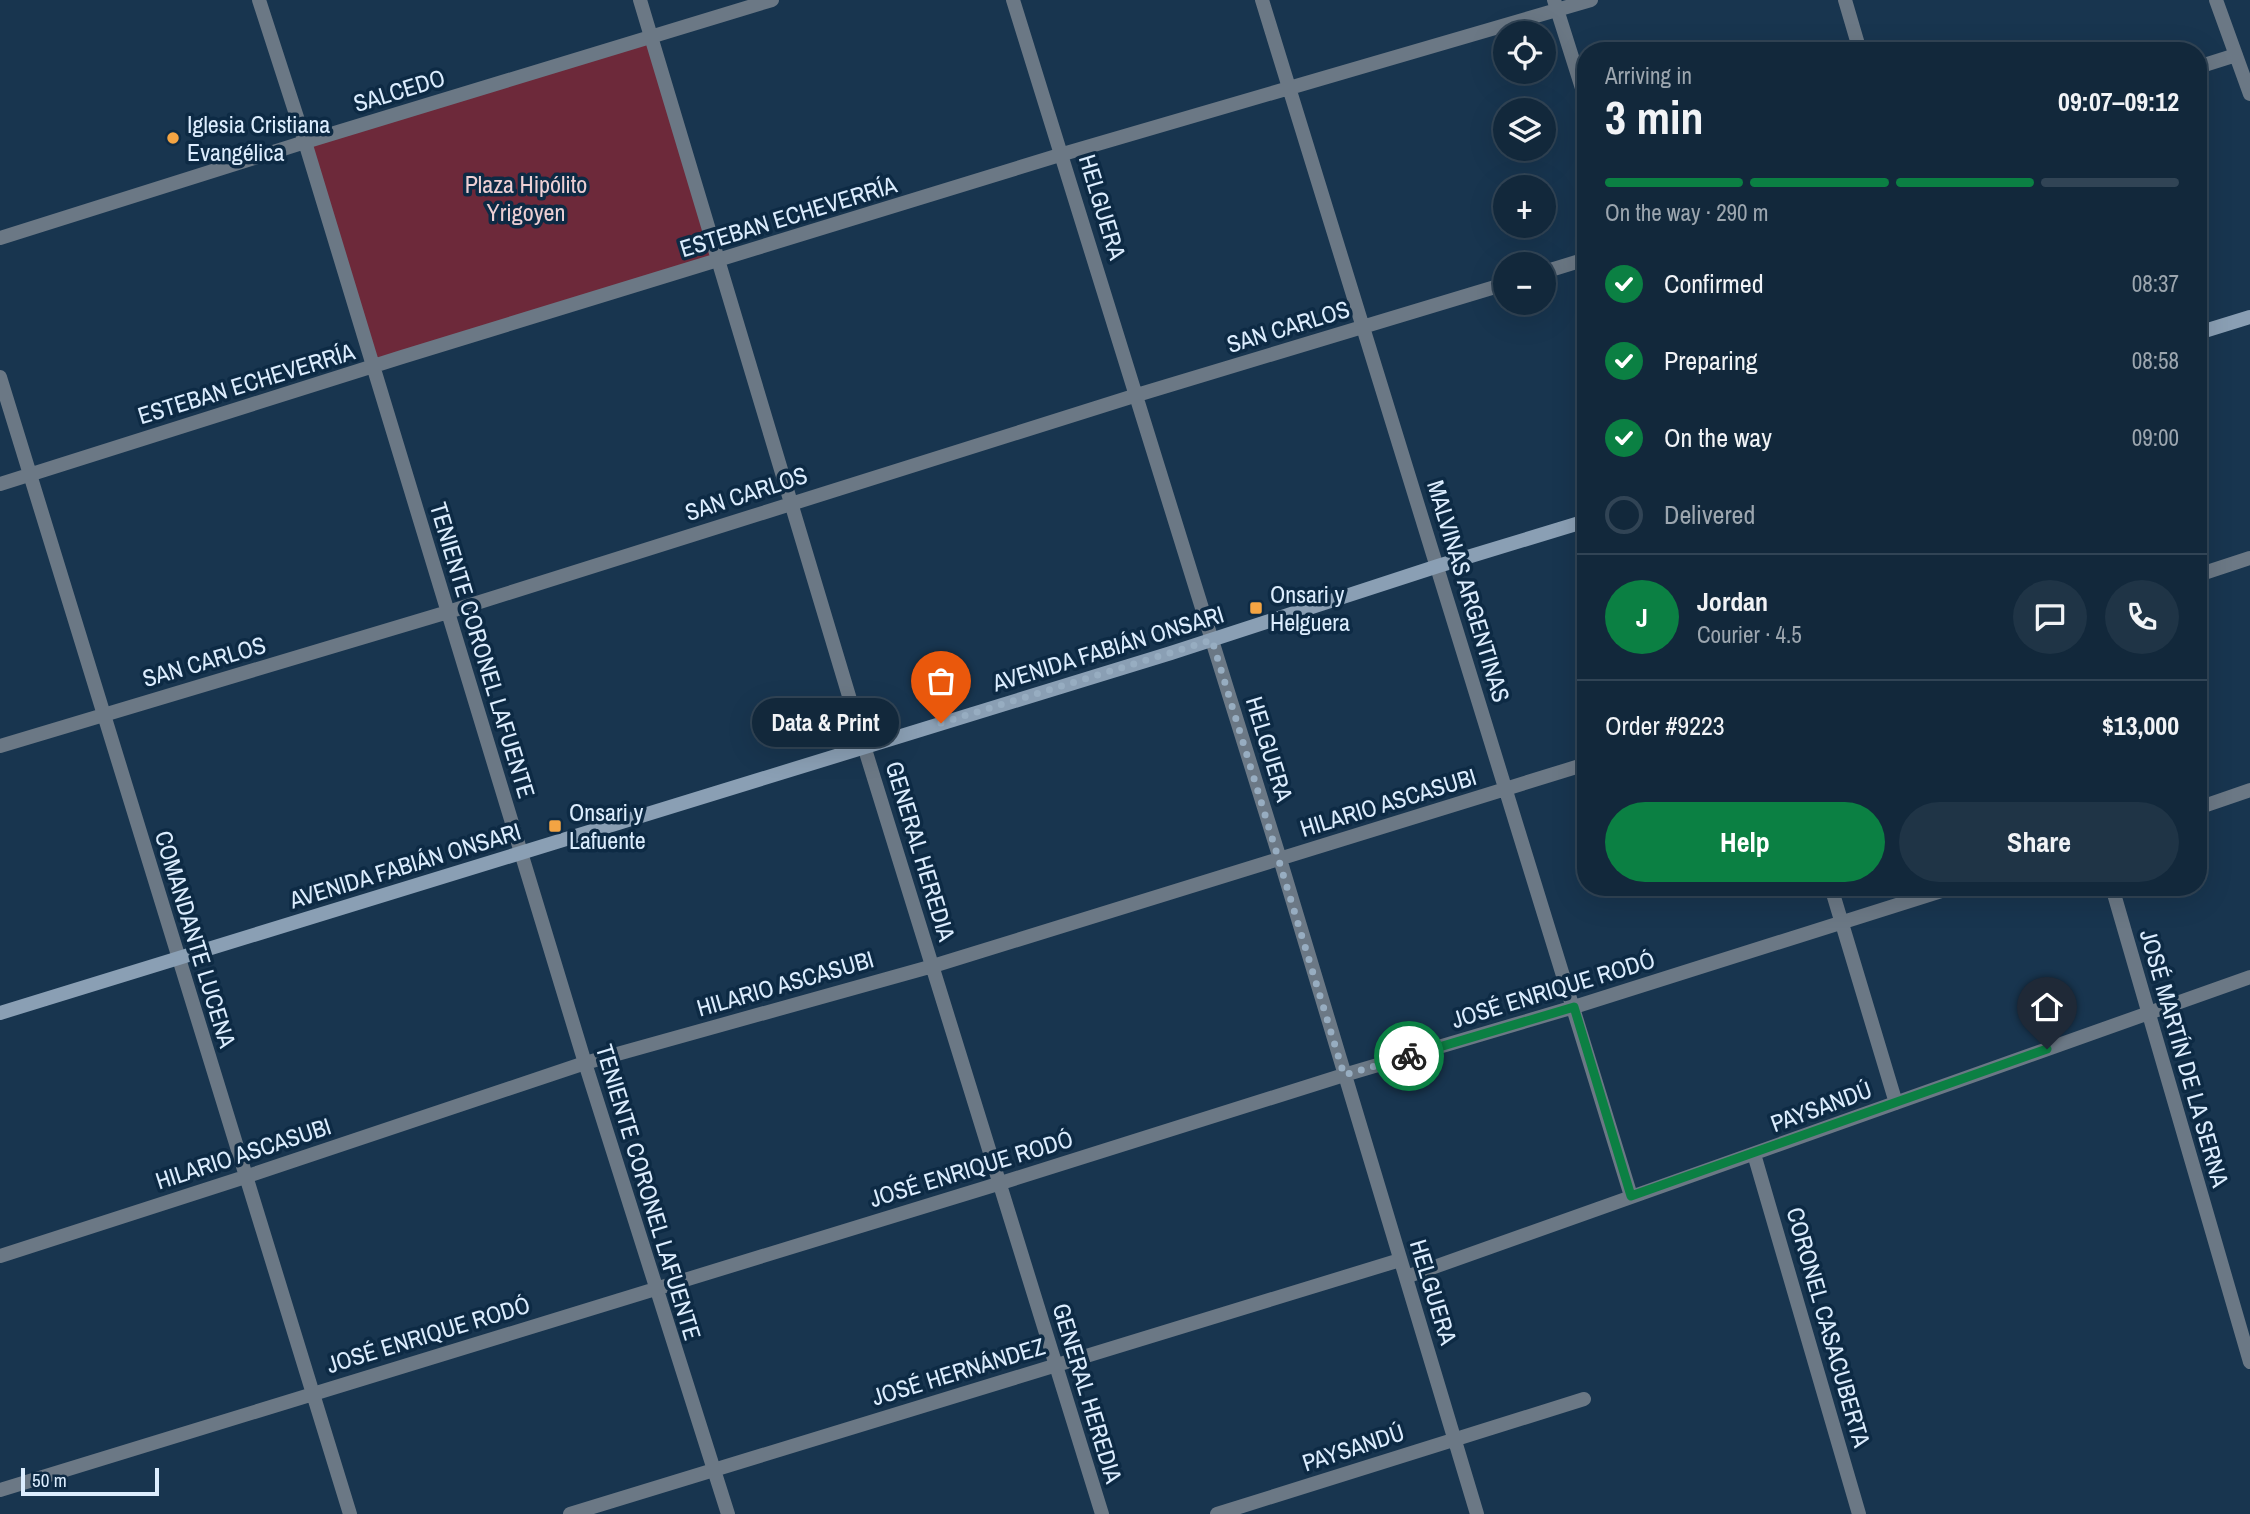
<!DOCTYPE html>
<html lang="en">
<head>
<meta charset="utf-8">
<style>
	body { margin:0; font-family:"Archivo Narrow",sans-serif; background:#1f3446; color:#f1f3f6; height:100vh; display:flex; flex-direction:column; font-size:26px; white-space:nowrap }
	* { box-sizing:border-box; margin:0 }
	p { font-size:23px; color:#9ca6af }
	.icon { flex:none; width:38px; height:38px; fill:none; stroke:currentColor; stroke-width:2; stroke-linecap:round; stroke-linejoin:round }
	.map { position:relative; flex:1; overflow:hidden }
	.panel { position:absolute; left:1577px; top:42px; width:630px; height:854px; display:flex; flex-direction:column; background:#12283b; border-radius:28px; box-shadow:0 7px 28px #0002,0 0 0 2px #314455 }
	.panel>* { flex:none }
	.buttons { position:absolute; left:1493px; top:21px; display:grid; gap:14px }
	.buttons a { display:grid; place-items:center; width:63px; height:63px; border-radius:50%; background:#12283b; box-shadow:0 7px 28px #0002,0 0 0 2px #314455; font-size:35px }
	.scale { position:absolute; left:21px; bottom:18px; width:138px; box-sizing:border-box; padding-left:7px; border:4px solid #dcedfe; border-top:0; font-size:19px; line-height:24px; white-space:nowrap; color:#dcedfe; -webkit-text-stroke:5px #0d2a44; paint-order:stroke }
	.pin { position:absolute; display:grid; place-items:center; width:60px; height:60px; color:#fff; margin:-72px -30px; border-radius:50% 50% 50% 0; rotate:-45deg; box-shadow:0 0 7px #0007 }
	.pin .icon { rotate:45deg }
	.courier { position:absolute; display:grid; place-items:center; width:70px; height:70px; margin:-35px; border:5px solid #0b8043; border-radius:50%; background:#fff; color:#222; box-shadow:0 2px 9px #0007 }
	.bubble { position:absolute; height:49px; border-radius:24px; background:#12283b; box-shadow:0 7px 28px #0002,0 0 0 2px #314455; font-size:23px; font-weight:700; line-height:49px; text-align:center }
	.overview em { font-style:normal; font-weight:700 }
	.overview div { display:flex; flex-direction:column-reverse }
	.overview { display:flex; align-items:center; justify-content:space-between; height:119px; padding:0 28px }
	h1 { font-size:46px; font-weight:700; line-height:52px }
	.bar { display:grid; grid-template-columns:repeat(4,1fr); gap:10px 7px; align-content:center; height:84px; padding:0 28px }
	.bar i { height:9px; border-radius:5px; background:#314455 }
	.bar .current { background:#0b8043 }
	.bar p { grid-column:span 4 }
	.line { display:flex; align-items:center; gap:18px; padding:0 28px; border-top:2px solid #314455 }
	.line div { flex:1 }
	.round { display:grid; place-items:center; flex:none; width:74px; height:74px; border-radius:37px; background:#1f3446 }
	ol { padding:0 28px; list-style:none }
	li { display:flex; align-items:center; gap:21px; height:77px }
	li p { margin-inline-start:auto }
	li .icon { padding:7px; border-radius:50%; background:#0b8043; color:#fff; stroke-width:4 }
	li:last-child { color:#9ca6af }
	li i { width:38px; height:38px; border:4px solid #314455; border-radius:50% }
	.primary-button { display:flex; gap:14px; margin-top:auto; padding:14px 28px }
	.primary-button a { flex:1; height:80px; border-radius:42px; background:#0b8043; color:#fff; font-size:28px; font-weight:700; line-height:80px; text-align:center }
	.primary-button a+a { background:#1f3446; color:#f1f3f6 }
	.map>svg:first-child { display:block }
	.green { fill:#6d293a }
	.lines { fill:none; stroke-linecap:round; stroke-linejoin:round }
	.street { stroke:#6b7885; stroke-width:14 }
	.secondary { stroke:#8a9fb4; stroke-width:14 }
	.done { stroke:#97adc1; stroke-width:7; stroke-dasharray:0 12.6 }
	.route { stroke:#0b8043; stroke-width:9 }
	.poi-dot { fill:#f3a443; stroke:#0d2a44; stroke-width:2.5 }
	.labels { text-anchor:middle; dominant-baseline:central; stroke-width:7; stroke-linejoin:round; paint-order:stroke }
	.street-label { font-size:24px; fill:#dcedfe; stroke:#0d2a44 }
	.poi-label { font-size:24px; fill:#dcedfe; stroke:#0d2a44; text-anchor:start }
	.park-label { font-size:24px; fill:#edcfd4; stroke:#0d2a44 }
</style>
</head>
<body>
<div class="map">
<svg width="2250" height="1514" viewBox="0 0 2250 1514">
	<rect width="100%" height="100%" fill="#18354f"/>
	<!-- green -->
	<path class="green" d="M651 37 717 262 374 367 305 142Z"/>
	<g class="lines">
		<!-- street -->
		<path class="street" d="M259 0 305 142 585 1063 728 1514
			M640 0 864 746 1102 1514
			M1013 0 1280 859 1477 1514
			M1262 0 1631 1196
			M1554 0 1586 101
			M1845 0 1860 51
			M2216 0 2250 94
			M2198 67 2236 55
			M0 238 305 142 772 0
			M1544 272 1586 259
			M0 377 350 1514
			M0 484 402 357 1063 154 1591 0
			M2198 575 2250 558
			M0 746 448 612 1137 395 1505 284
			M2198 808 2250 790
			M1831 887 1896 1103
			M2112 887 2250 1362
			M1754 1154 1859 1514
			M0 1256 245 1177 585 1063 933 966 1586 764
			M1406 1277 2250 977
			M0 1490 1001 1183 1344 1075 1574 1007 1954 887
			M570 1514 1400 1260
			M1217 1514 1584 1399"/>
		<!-- secondary -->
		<path class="secondary" d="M2198 333 2250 317
			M0 1013 1171 653 1438 566 1586 521"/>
	</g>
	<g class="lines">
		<!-- done -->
		<path class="done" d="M941 723 1212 640 1344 1075 1409 1056"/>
		<!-- route -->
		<path class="route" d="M1409 1056 1574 1007 1631 1196 2047 1049"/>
	</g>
	<!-- markers -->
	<g class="poi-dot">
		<circle cx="173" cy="138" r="7"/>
		<rect x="1249" y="601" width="14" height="14" rx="3.5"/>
		<rect x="548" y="819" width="14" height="14" rx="3.5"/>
	</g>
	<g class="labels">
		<!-- street labels -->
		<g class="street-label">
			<text transform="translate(399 90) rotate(-17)">SALCEDO</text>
			<text transform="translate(1103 207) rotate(73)">HELGUERA</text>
			<text transform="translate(788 216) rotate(-17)">ESTEBAN ECHEVERRÍA</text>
			<text transform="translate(1288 326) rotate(-17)">SAN CARLOS</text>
			<text transform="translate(246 383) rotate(-17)">ESTEBAN ECHEVERRÍA</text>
			<text transform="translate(746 493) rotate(-18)">SAN CARLOS</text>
			<text transform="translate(1469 591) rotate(73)">MALVINAS ARGENTINAS</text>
			<text transform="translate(1108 648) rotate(-17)">AVENIDA FABIÁN ONSARI</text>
			<text transform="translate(483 650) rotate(73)">TENIENTE CORONEL LAFUENTE</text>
			<text transform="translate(204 661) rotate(-16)">SAN CARLOS</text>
			<text transform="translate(1270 749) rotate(73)">HELGUERA</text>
			<text transform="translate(1388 802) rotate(-17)">HILARIO ASCASUBI</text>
			<text transform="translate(921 851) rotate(73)">GENERAL HEREDIA</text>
			<text transform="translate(405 865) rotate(-17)">AVENIDA FABIÁN ONSARI</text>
			<text transform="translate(196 939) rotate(73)">COMANDANTE LUCENA</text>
			<text transform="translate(785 983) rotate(-16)">HILARIO ASCASUBI</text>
			<text transform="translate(1553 989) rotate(-17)">JOSÉ ENRIQUE RODÓ</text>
			<text transform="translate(2185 1058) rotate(74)">JOSÉ MARTÍN DE LA SERNA</text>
			<text transform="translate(1821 1106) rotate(-20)">PAYSANDÚ</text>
			<text transform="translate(243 1153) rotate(-18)">HILARIO ASCASUBI</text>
			<text transform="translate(971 1168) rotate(-17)">JOSÉ ENRIQUE RODÓ</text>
			<text transform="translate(649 1192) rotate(73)">TENIENTE CORONEL LAFUENTE</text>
			<text transform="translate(1434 1292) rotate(73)">HELGUERA</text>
			<text transform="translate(1829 1327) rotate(74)">CORONEL CASACUBERTA</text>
			<text transform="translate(428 1334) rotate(-17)">JOSÉ ENRIQUE RODÓ</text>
			<text transform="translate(958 1371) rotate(-17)">JOSÉ HERNÁNDEZ</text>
			<text transform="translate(1088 1393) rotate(73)">GENERAL HEREDIA</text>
			<text transform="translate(1353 1447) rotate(-18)">PAYSANDÚ</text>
		</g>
		<!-- poi labels -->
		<g class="poi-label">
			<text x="187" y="124">Iglesia Cristiana<tspan x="187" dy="28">Evangélica</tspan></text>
			<text x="1270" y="594">Onsari y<tspan x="1270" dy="28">Helguera</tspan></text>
			<text x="569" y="812">Onsari y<tspan x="569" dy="28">Lafuente</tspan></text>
		</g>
		<!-- park labels -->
		<g class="park-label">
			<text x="526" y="184">Plaza Hipólito<tspan x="526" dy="28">Yrigoyen</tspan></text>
		</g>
	</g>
</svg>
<div class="buttons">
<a><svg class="icon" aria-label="locate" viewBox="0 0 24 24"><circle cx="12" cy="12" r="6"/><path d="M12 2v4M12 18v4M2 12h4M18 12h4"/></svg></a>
<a><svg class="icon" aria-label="layers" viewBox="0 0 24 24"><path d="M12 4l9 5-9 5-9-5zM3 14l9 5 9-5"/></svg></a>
<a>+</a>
<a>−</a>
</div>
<div class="scale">50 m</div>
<div class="pin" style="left:941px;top:723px;background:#ea580c"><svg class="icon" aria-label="bag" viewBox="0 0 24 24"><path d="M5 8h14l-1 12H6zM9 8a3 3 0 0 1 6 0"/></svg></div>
<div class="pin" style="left:2047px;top:1049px;background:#1f2937"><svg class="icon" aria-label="home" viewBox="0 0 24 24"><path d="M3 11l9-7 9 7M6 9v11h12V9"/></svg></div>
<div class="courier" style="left:1409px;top:1056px"><svg class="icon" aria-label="bike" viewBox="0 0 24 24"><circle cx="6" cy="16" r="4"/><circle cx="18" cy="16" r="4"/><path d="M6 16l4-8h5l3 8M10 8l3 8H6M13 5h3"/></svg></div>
<div class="bubble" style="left:752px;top:698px;width:147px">Data &amp; Print</div>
<section class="panel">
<div class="overview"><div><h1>3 min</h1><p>Arriving in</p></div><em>09:07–09:12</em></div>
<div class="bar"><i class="current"></i><i class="current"></i><i class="current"></i><i></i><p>On the way · 290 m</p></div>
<ol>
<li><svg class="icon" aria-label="check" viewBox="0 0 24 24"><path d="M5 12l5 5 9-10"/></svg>Confirmed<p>08:37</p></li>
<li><svg class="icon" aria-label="check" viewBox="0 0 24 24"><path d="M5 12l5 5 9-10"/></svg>Preparing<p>08:58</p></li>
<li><svg class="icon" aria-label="check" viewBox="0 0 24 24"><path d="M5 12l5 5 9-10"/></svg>On the way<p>09:00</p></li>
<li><i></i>Delivered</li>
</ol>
<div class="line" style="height:126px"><b class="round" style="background:#0b8043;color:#fff">J</b><div><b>Jordan</b><p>Courier · 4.5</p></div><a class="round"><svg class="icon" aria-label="chat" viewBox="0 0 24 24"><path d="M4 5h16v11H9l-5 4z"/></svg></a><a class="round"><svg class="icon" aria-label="phone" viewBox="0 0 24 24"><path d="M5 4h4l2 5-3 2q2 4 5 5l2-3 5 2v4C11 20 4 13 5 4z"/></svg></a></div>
<div class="line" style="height:91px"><div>Order #9223</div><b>$13,000</b></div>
<div class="primary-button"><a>Help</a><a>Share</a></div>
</section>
</div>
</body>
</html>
